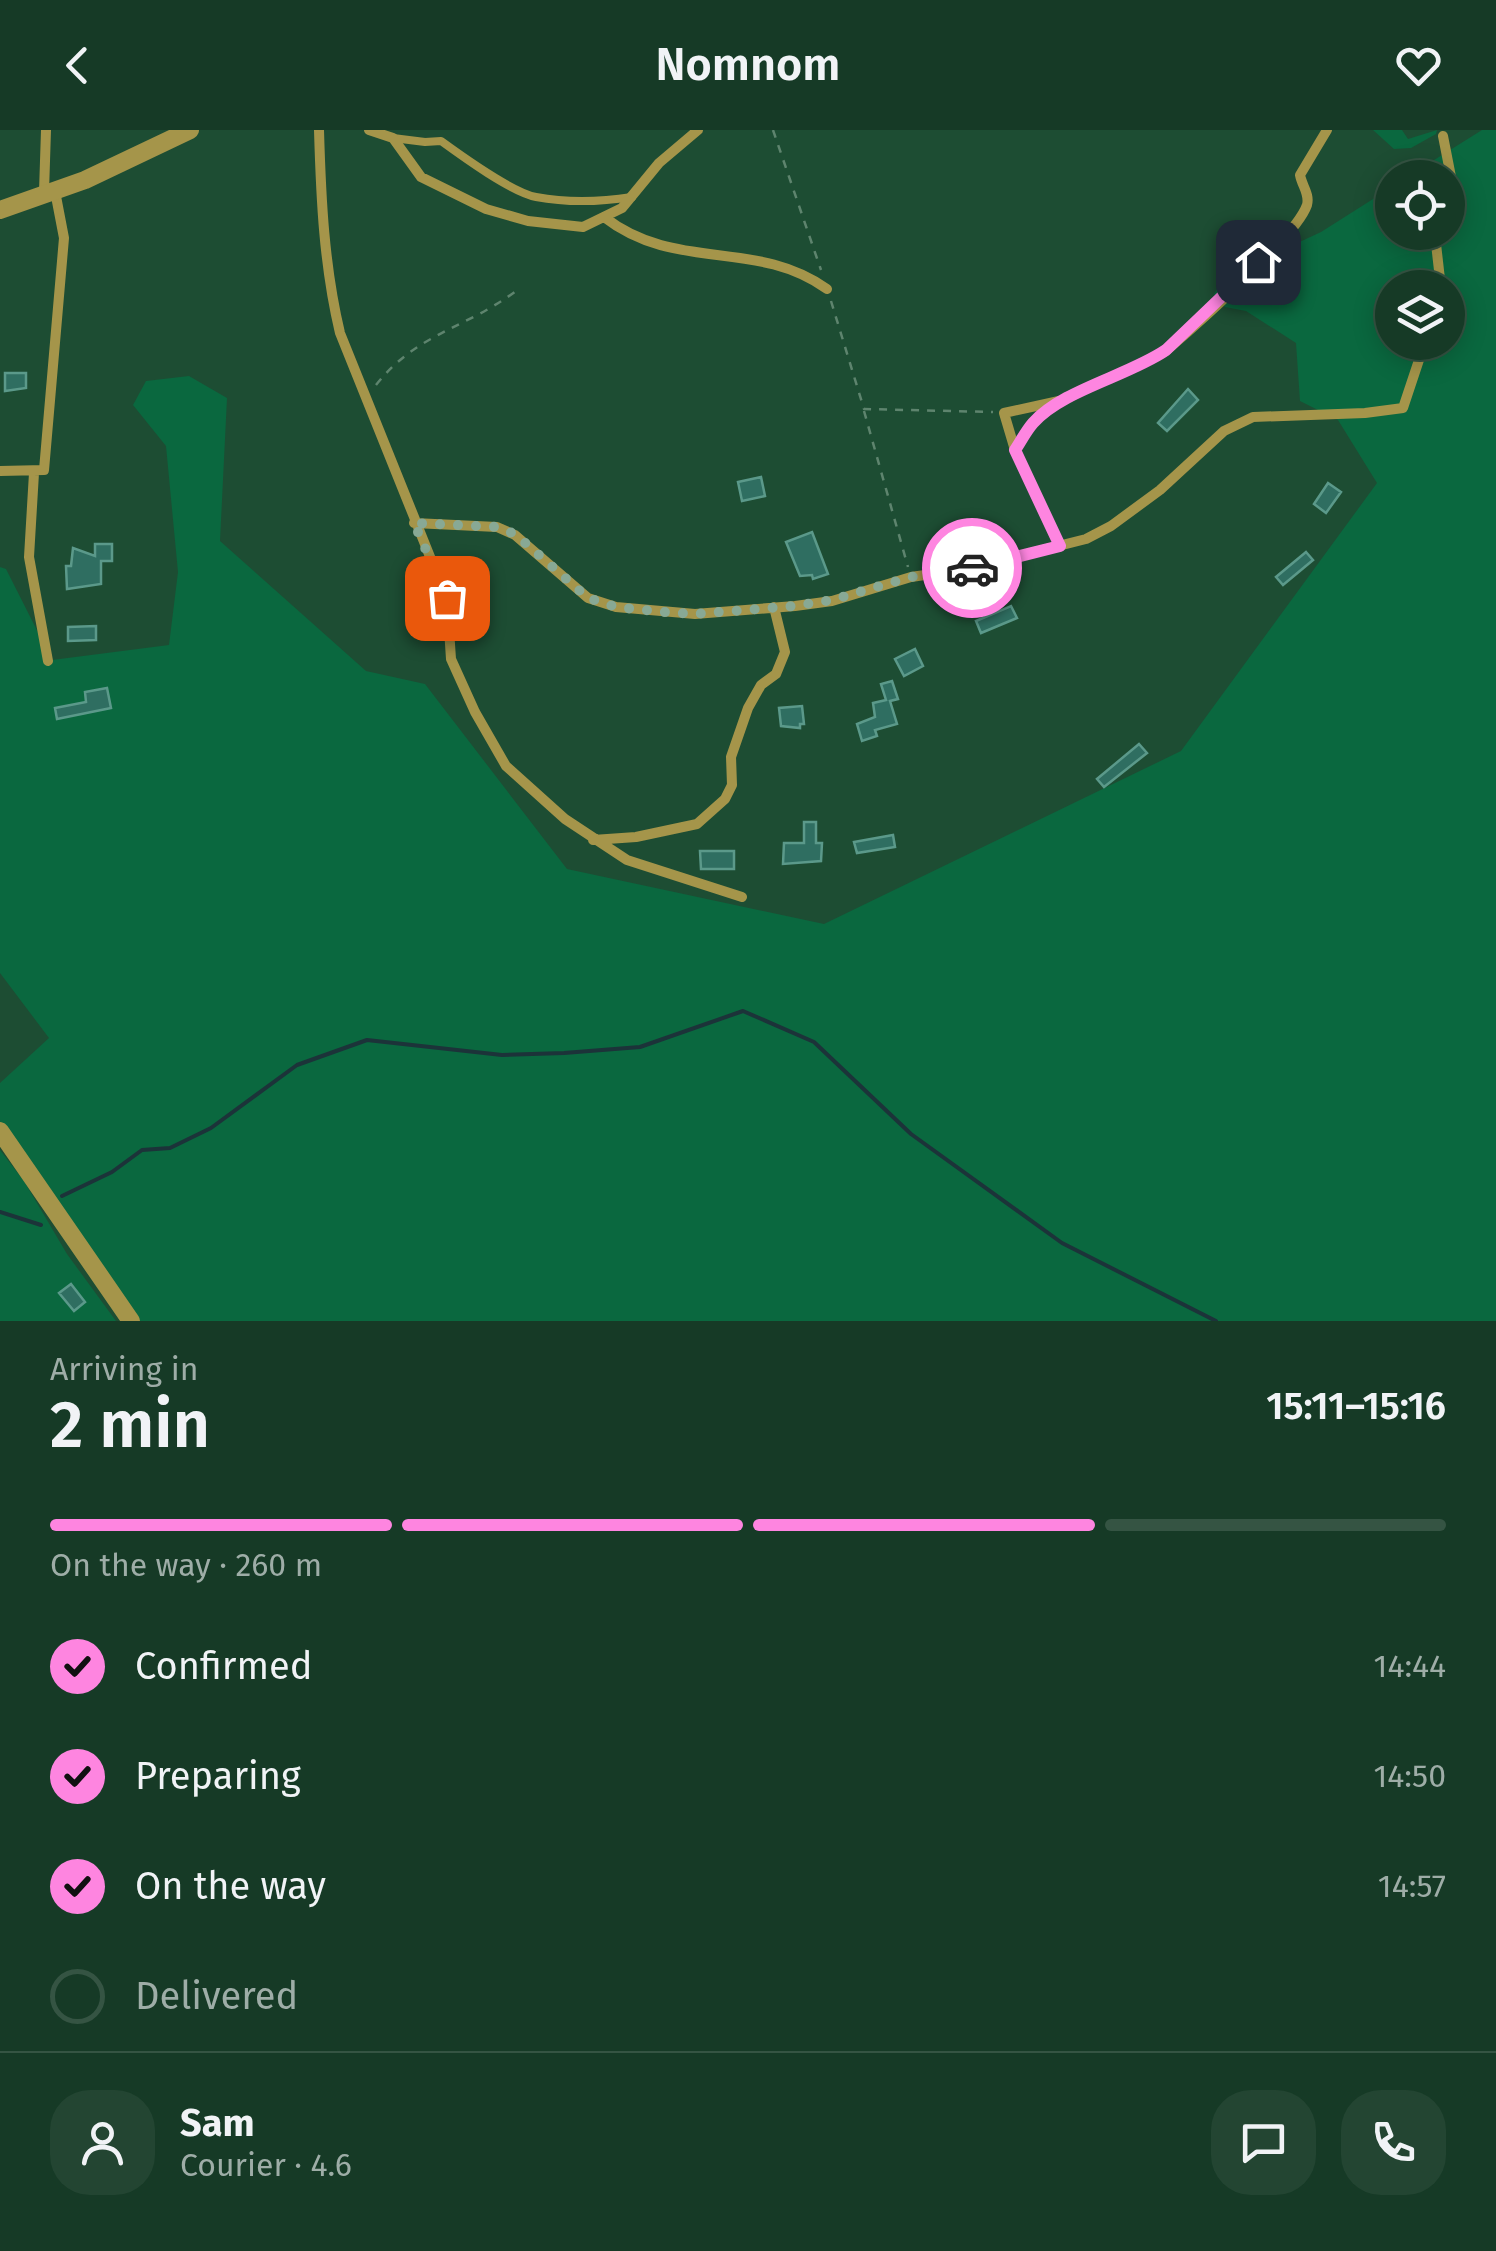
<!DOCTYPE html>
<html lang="en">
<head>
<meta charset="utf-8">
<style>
	body { margin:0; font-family:"Fira Sans",sans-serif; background:#234532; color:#f1f3f6; height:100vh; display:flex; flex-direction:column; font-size:38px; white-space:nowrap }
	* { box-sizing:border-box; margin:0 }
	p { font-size:32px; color:#9eada7 }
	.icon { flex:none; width:55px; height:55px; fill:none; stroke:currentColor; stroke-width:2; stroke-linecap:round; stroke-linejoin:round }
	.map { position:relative; height:1191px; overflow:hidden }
	.side { display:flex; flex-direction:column; background:#163a26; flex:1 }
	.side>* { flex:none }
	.tools { position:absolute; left:1375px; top:30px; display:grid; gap:20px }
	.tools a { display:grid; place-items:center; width:90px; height:90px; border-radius:50%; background:#163a26; box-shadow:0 5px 25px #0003,0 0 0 2px #355443; font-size:50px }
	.pin { position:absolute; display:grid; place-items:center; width:85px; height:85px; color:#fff; margin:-42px; border-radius:20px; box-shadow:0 5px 15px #0006 }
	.courier { position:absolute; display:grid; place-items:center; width:100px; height:100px; margin:-50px; border:8px solid #fe85e0; border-radius:50%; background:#fff; color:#222; box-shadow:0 2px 12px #0007 }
	.headline em { font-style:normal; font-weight:600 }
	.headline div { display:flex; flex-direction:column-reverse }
	.headline { display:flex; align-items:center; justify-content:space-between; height:170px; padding:0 50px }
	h1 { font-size:65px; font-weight:600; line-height:75px }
	.bar { display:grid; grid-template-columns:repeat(4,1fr); gap:15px 10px; align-content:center; height:120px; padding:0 50px }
	.bar i { height:12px; border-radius:8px; background:#355443 }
	.bar .active { background:#fe85e0 }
	.bar p { grid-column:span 4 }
	.line { display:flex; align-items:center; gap:25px; padding:0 50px; border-top:2px solid #355443 }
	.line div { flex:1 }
	.round { display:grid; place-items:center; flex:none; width:105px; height:105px; border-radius:40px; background:#234532 }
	ol { padding:0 50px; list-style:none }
	li { display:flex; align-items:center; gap:30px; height:110px }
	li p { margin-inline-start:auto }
	li .icon { padding:10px; border-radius:50%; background:#fe85e0; color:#111; stroke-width:4 }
	li:last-child { color:#9eada7 }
	li i { width:55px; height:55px; border:5px solid #355443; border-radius:50% }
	header { display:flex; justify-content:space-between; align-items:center; height:130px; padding:0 50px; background:#163a26; font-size:45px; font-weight:600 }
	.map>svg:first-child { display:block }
	.green { fill:#0a683f; fill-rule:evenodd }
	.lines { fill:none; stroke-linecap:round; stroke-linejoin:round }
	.stream { stroke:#1c3339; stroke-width:4 }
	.building { fill:#2f6e61; stroke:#5b998a; stroke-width:2.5 }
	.path { stroke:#5e846e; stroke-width:2.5; stroke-dasharray:8 8; stroke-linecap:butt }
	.service { stroke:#a5954a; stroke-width:8 }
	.minor { stroke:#a5954a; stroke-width:10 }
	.tertiary { stroke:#a5954a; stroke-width:18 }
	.done { stroke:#88a995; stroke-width:10; stroke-dasharray:0 18 }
	.route { stroke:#fe85e0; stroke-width:12 }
</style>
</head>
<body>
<header><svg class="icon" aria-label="back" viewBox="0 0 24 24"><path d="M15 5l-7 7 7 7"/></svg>Nomnom<svg class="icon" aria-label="heart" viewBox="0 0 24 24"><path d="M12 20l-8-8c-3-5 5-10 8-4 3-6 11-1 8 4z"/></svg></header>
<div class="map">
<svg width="1496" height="1191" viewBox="0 0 1496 1191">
	<rect width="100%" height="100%" fill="#1d4d33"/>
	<!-- green -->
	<path class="green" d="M1373 0H1402L1408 9 1437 0 1436 4 1411 18 1394 19Z
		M1482 0H1496V1191H137L0 994V953L49 908 0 843V437L6 439 52 530 169 515 178 442 166 316 133 275 146 251 189 246 227 268 220 411 366 541 425 554 567 739 824 794 1181 621 1377 353 1338 290 1300 271 1296 213 1246 181 1225 177 1214 164 1224 147 1321 102 1392 57V102H1448V48L1407 47ZM1392 158H1448V212H1392Z
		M0 1020 24 1051 67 1124 116 1191H0Z"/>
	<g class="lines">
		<!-- stream -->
		<path class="stream" d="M62 1066 112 1042 142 1020 170 1018 211 998 297 935 367 910 502 925 564 923 640 917 743 881 814 912 911 1004 1062 1113 1216 1191
			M0 1082 41 1095"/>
	</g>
	<!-- building -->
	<path class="building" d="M5 243H26V258L5 261Z
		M1188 259 1198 270 1167 301 1158 293Z
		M761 347 765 366 742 371 738 352Z
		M1328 353 1341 362 1326 383 1314 374Z
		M812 402 828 444 813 449 812 445 800 446 786 412Z
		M95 414H112V431H101V454L67 459 66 436H71L73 418 95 426Z
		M1306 422 1313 430 1283 455 1276 447Z
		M1011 476 1017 488 981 503 976 491Z
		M96 496V510L68 511V497Z
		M915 519 923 536 904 546 895 529Z
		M892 551 898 569 890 571 897 594 875 600 877 606 862 611 857 594 875 587 873 573 886 570 881 554Z
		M107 558 111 578 57 589 55 578 86 572 85 562Z
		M802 576 804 594H800V598L781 596 779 578Z
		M1139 614 1147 623 1104 657 1097 649Z
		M804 692H816V713H822L821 731 783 734 784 713H804Z
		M893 705 895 717 857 723 854 712Z
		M700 721H734V739H701Z
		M71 1154 85 1172 74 1181 59 1163Z"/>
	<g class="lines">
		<!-- path -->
		<path class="path" d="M773 0 821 140
			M831 171 864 279 993 282
			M376 255C417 203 465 199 516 161
			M864 281 908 437"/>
		<!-- service -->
		<path class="service" d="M393 8 425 12 441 11C463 27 511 62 536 67 568 73 600 72 632 67"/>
		<!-- minor -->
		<path class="minor" d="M319 0C321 69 324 136 340 203L447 469 451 529 475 582 506 636 565 689 627 730 742 767
			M369 0 393 8 421 47 486 79 528 91 583 97 622 78 659 33 698 0
			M1443 6 1452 52 1448 64
			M44 62 46 0
			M1448 65 1452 67 1448 88
			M604 87C676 143 756 108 827 159
			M1439 102 1435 105 1441 158
			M1059 271 1004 283 1015 320 1060 416
			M1015 320C1021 311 1026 301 1033 293 1062 260 1128 245 1167 220 1196 195 1296 107 1307 75 1310 64 1302 56 1300 45L1327 0
			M0 341 44 340 64 108 55 61
			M34 343 29 427 48 531
			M414 393 497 397 515 405 588 468 616 477 695 484 795 476 832 471 911 447 967 439 1086 409 1111 396 1160 360 1224 301 1253 287 1365 283 1403 278 1425 212
			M593 710 636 707 697 694 725 669 732 655 731 627 748 578 761 555 776 544 785 522 774 477"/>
		<!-- tertiary -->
		<path class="tertiary" d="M0 80 85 50 190 0
			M0 1001 131 1191"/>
	</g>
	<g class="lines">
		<!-- done -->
		<path class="done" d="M447 468 414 393 497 397 515 404 588 468 616 477 663 482 695 484 795 476 832 470 911 447 972 438"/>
		<!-- route -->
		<path class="route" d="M972 438 1060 416 1015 320C1021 311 1026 301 1033 293 1062 260 1128 246 1166 220L1258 132"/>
	</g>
</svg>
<div class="tools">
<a><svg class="icon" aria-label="locate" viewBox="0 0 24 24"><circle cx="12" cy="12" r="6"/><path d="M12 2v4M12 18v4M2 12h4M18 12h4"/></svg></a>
<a><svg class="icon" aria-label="layers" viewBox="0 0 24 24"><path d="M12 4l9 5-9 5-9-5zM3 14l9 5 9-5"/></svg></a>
</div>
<div class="pin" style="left:447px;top:468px;background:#ea580c"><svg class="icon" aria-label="bag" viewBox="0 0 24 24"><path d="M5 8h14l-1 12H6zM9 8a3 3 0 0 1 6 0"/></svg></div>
<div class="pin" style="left:1258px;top:132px;background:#1f2937"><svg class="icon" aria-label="home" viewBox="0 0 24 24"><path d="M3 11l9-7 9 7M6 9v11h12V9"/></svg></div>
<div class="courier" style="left:972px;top:438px"><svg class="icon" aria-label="car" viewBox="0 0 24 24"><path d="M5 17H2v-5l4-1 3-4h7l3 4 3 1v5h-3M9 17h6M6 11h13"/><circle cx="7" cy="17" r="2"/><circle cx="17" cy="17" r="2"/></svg></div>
</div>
<section class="side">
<div class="headline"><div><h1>2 min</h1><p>Arriving in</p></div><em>15:11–15:16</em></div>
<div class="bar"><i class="active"></i><i class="active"></i><i class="active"></i><i></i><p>On the way · 260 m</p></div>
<ol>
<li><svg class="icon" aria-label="check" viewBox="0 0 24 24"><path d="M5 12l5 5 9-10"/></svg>Confirmed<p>14:44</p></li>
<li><svg class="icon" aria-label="check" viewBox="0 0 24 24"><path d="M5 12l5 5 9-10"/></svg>Preparing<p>14:50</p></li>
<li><svg class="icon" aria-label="check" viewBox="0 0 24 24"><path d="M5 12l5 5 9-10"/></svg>On the way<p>14:57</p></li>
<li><i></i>Delivered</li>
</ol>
<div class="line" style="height:180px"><a class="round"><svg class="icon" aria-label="person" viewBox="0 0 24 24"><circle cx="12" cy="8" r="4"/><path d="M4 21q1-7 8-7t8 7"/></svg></a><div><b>Sam</b><p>Courier · 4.6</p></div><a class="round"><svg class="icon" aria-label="chat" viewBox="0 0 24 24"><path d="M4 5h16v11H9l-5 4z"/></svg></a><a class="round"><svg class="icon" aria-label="phone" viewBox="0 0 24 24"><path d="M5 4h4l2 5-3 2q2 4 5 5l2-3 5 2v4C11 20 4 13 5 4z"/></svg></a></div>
</section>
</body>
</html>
